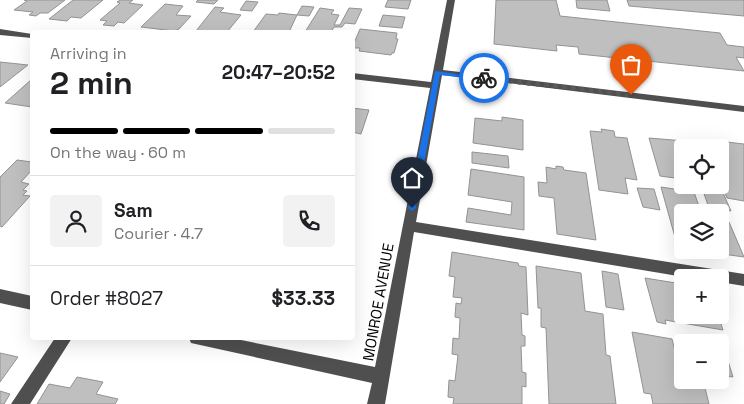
<!DOCTYPE html>
<html lang="en">
<head>
<meta charset="utf-8">
<style>
	body { margin:0; font-family:"Space Grotesk",sans-serif; background:#f2f2f2; color:#202124; height:100vh; display:flex; flex-direction:column; font-size:19px; white-space:nowrap }
	* { box-sizing:border-box; margin:0 }
	p { font-size:16px; color:#757577 }
	.icon { flex:none; width:28px; height:28px; fill:none; stroke:currentColor; stroke-width:2; stroke-linecap:round; stroke-linejoin:round }
	.map { position:relative; flex:1; overflow:hidden }
	.drawer { position:absolute; left:30px; top:30px; width:325px; height:310px; display:flex; flex-direction:column; background:#fff; border-radius:5px; box-shadow:0 5px 20px #0002 }
	.drawer>* { flex:none }
	.fabs { position:absolute; left:674px; top:139px; display:grid; gap:10px }
	.fabs a { display:grid; place-items:center; width:55px; height:55px; border-radius:5px; background:#fff; box-shadow:0 5px 20px #0002; font-size:25px }
	.pin { position:absolute; display:grid; place-items:center; width:42px; height:42px; color:#fff; margin:-51px -21px; border-radius:50% 50% 50% 0; rotate:-45deg; box-shadow:0 0 5px #0007 }
	.pin .icon { rotate:45deg }
	.courier { position:absolute; display:grid; place-items:center; width:50px; height:50px; margin:-25px; border:4px solid #1a73e8; border-radius:50%; background:#fff; color:#222; box-shadow:0 1px 6px #0007 }
	.head em { font-style:normal; font-weight:700 }
	.head div { display:flex; flex-direction:column-reverse }
	.head { display:flex; align-items:center; justify-content:space-between; height:85px; padding:0 20px }
	h1 { font-size:32px; font-weight:700; line-height:38px }
	.bar { display:grid; grid-template-columns:repeat(4,1fr); gap:8px 5px; align-content:center; height:60px; padding:0 20px }
	.bar i { height:6px; border-radius:4px; background:#e0e0e0 }
	.bar .on { background:#000 }
	.bar p { grid-column:span 4 }
	.line { display:flex; align-items:center; gap:12px; padding:0 20px; border-top:1px solid #e0e0e0 }
	.line div { flex:1 }
	.round { display:grid; place-items:center; flex:none; width:52px; height:52px; border-radius:5px; background:#f2f2f2 }
	.map>svg:first-child { display:block }
	.building { fill:#bfbfbf; stroke:#939393 }
	.lines { fill:none; stroke-linecap:round; stroke-linejoin:round }
	.minor { fill:#4f4f4f; fill-rule:evenodd }
	.route { fill:#1a73e8 }
	.done { stroke:#595959; stroke-width:5; stroke-dasharray:0 9 }
	.labels { text-anchor:middle; dominant-baseline:central; stroke-width:4; stroke-linejoin:round; paint-order:stroke }
	.street-label { font-size:15px; fill:#000; stroke:#fff }
</style>
</head>
<body>
<div class="map">
<svg width="744" height="404" viewBox="0 0 744 404">
	<rect width="100%" height="100%" fill="#fff"/>
	<!-- building -->
	<path class="building" d="M24 0H65L48 13H40L36 16 29 15 33 12 14 10 27 1Z
		M73 0H103L81 18 71 17 67 21 49 19Z
		M120 0H133L129 3 143 5 124 23 118 22 114 26 103 25 107 21 100 20 120 3 117 2Z
		M198 0H218L214 4 196 2Z
		M388 0H411L408 9 385 7Z
		M496 0H556L560 16 720 33 727 45 744 47V58L736 57 744 71 579 54 578 47 556 45 557 51 494 44Z
		M576 0H607L610 11 577 8Z
		M627 0H744V16L629 6Z
		M246 1 258 2 252 11 240 10Z
		M165 4 183 6 176 15 191 16 179 29 174 31 141 27Z
		M302 6 314 7 309 16 297 15Z
		M215 7 224 8 220 12 241 15 227 32H199L196 31Z
		M320 8 334 10 331 14 339 15 334 25H340L349 8 362 9 355 24 345 23 342 27H334L331 32H332H305Z
		M279 13 297 15 289 32H253L266 14 278 15Z
		M383 15 405 17 402 28 379 26Z
		M360 29 397 33 396 39H398L394 53H392L391 55 359 51 360 48H352Z
		M0 62 28 65 0 87Z
		M32 79V107L5 103Z
		M352 108 369 110 361 134 352 132Z
		M502 117 523 120V150L473 143 475 118 502 121Z
		M601 129 614 131 615 137 627 138 637 180 625 178 628 194 599 190 590 131 602 132Z
		M649 138 685 141 687 148H682V185H697L698 189 678 186 675 178 660 176Z
		M718 141 744 144V201L727 198 720 182 723 183 720 175V148H709L708 145 721 146Z
		M472 152 508 156 509 168 472 163Z
		M17 160 32 162V170L21 182 29 184 23 190 27 191 23 195 30 196 2 227 0 226V177Z
		M556 166 563 167 564 170 586 173 596 240 557 234 554 198 539 196 538 182 547 183 546 167 556 169Z
		M471 169 524 177V230L466 222 468 208 511 215 512 202 468 195Z
		M701 185 720 186 731 211 709 208Z
		M661 187 694 192 701 212H682V248H678Z
		M637 188 654 189 660 210 643 207Z
		M720 220 729 222 744 257 694 250H720Z
		M452 252 518 263 519 266 526 267 528 315 521 313 522 335 525 336V346H521L522 372 526 373V387L522 386V404H453L454 398 448 397 449 380 455 381 458 355 452 354 453 338 459 339 460 318 455 317 456 303 461 304 462 298 453 297 455 277 449 276Z
		M536 266 581 273 585 311 603 314 606 355 610 356 616 404H549L546 328 541 327V308H538Z
		M602 271 618 274 624 310 606 307Z
		M645 278 682 284V315H718L723 330 665 320 666 324 657 322Z
		M632 332 672 339 682 380H703L709 404H653L651 394 644 393Z
		M692 336 722 342 733 377 720 375V342H689L688 337Z
		M0 353 18 357 0 382Z
		M77 377 103 382 96 394 118 399 115 404H37L49 384 70 388Z
		M0 391 10 394 4 404H0Z"/>
	<g class="lines">
		<!-- minor -->
		<path class="minor" d="M447 0H455L443 70 744 106V112L442 75 416 222 744 274V286L720 282V278H690L414 232 385 404H367L372 383 191 343 189 338H231L375 367 430 88 352 79V73L431 82Z
			M0 29 32 34V38L0 35Z
			M0 289 32 296V310L0 303Z
			M55 338H72L30 404H11Z"/>
	</g>
	<!-- route -->
	<path class="route" d="M435 71 487 78 484 80 440 75 416 208 412 211 408 208Z"/>
	<g class="lines">
		<!-- done -->
		<path class="done" d="M484 78 631 95"/>
	</g>
	<g class="labels">
		<!-- street labels -->
		<g class="street-label">
			<text transform="translate(378 302) rotate(-80)">MONROE AVENUE</text>
		</g>
	</g>
</svg>
<div class="fabs">
<a><svg class="icon" aria-label="locate" viewBox="0 0 24 24"><circle cx="12" cy="12" r="6"/><path d="M12 2v4M12 18v4M2 12h4M18 12h4"/></svg></a>
<a><svg class="icon" aria-label="layers" viewBox="0 0 24 24"><path d="M12 4l9 5-9 5-9-5zM3 14l9 5 9-5"/></svg></a>
<a>+</a>
<a>−</a>
</div>
<div class="pin" style="left:631px;top:95px;background:#ea580c"><svg class="icon" aria-label="bag" viewBox="0 0 24 24"><path d="M5 8h14l-1 12H6zM9 8a3 3 0 0 1 6 0"/></svg></div>
<div class="pin" style="left:412px;top:208px;background:#1f2937"><svg class="icon" aria-label="home" viewBox="0 0 24 24"><path d="M3 11l9-7 9 7M6 9v11h12V9"/></svg></div>
<div class="courier" style="left:484px;top:78px"><svg class="icon" aria-label="bike" viewBox="0 0 24 24"><circle cx="6" cy="16" r="4"/><circle cx="18" cy="16" r="4"/><path d="M6 16l4-8h5l3 8M10 8l3 8H6M13 5h3"/></svg></div>
<section class="drawer">
<div class="head"><div><h1>2 min</h1><p>Arriving in</p></div><em>20:47–20:52</em></div>
<div class="bar"><i class="on"></i><i class="on"></i><i class="on"></i><i></i><p>On the way · 60 m</p></div>
<div class="line" style="height:90px"><a class="round"><svg class="icon" aria-label="person" viewBox="0 0 24 24"><circle cx="12" cy="8" r="4"/><path d="M4 21q1-7 8-7t8 7"/></svg></a><div><b>Sam</b><p>Courier · 4.7</p></div><a class="round"><svg class="icon" aria-label="phone" viewBox="0 0 24 24"><path d="M5 4h4l2 5-3 2q2 4 5 5l2-3 5 2v4C11 20 4 13 5 4z"/></svg></a></div>
<div class="line" style="height:65px"><div>Order #8027</div><b>$33.33</b></div>
</section>
</div>
</body>
</html>
